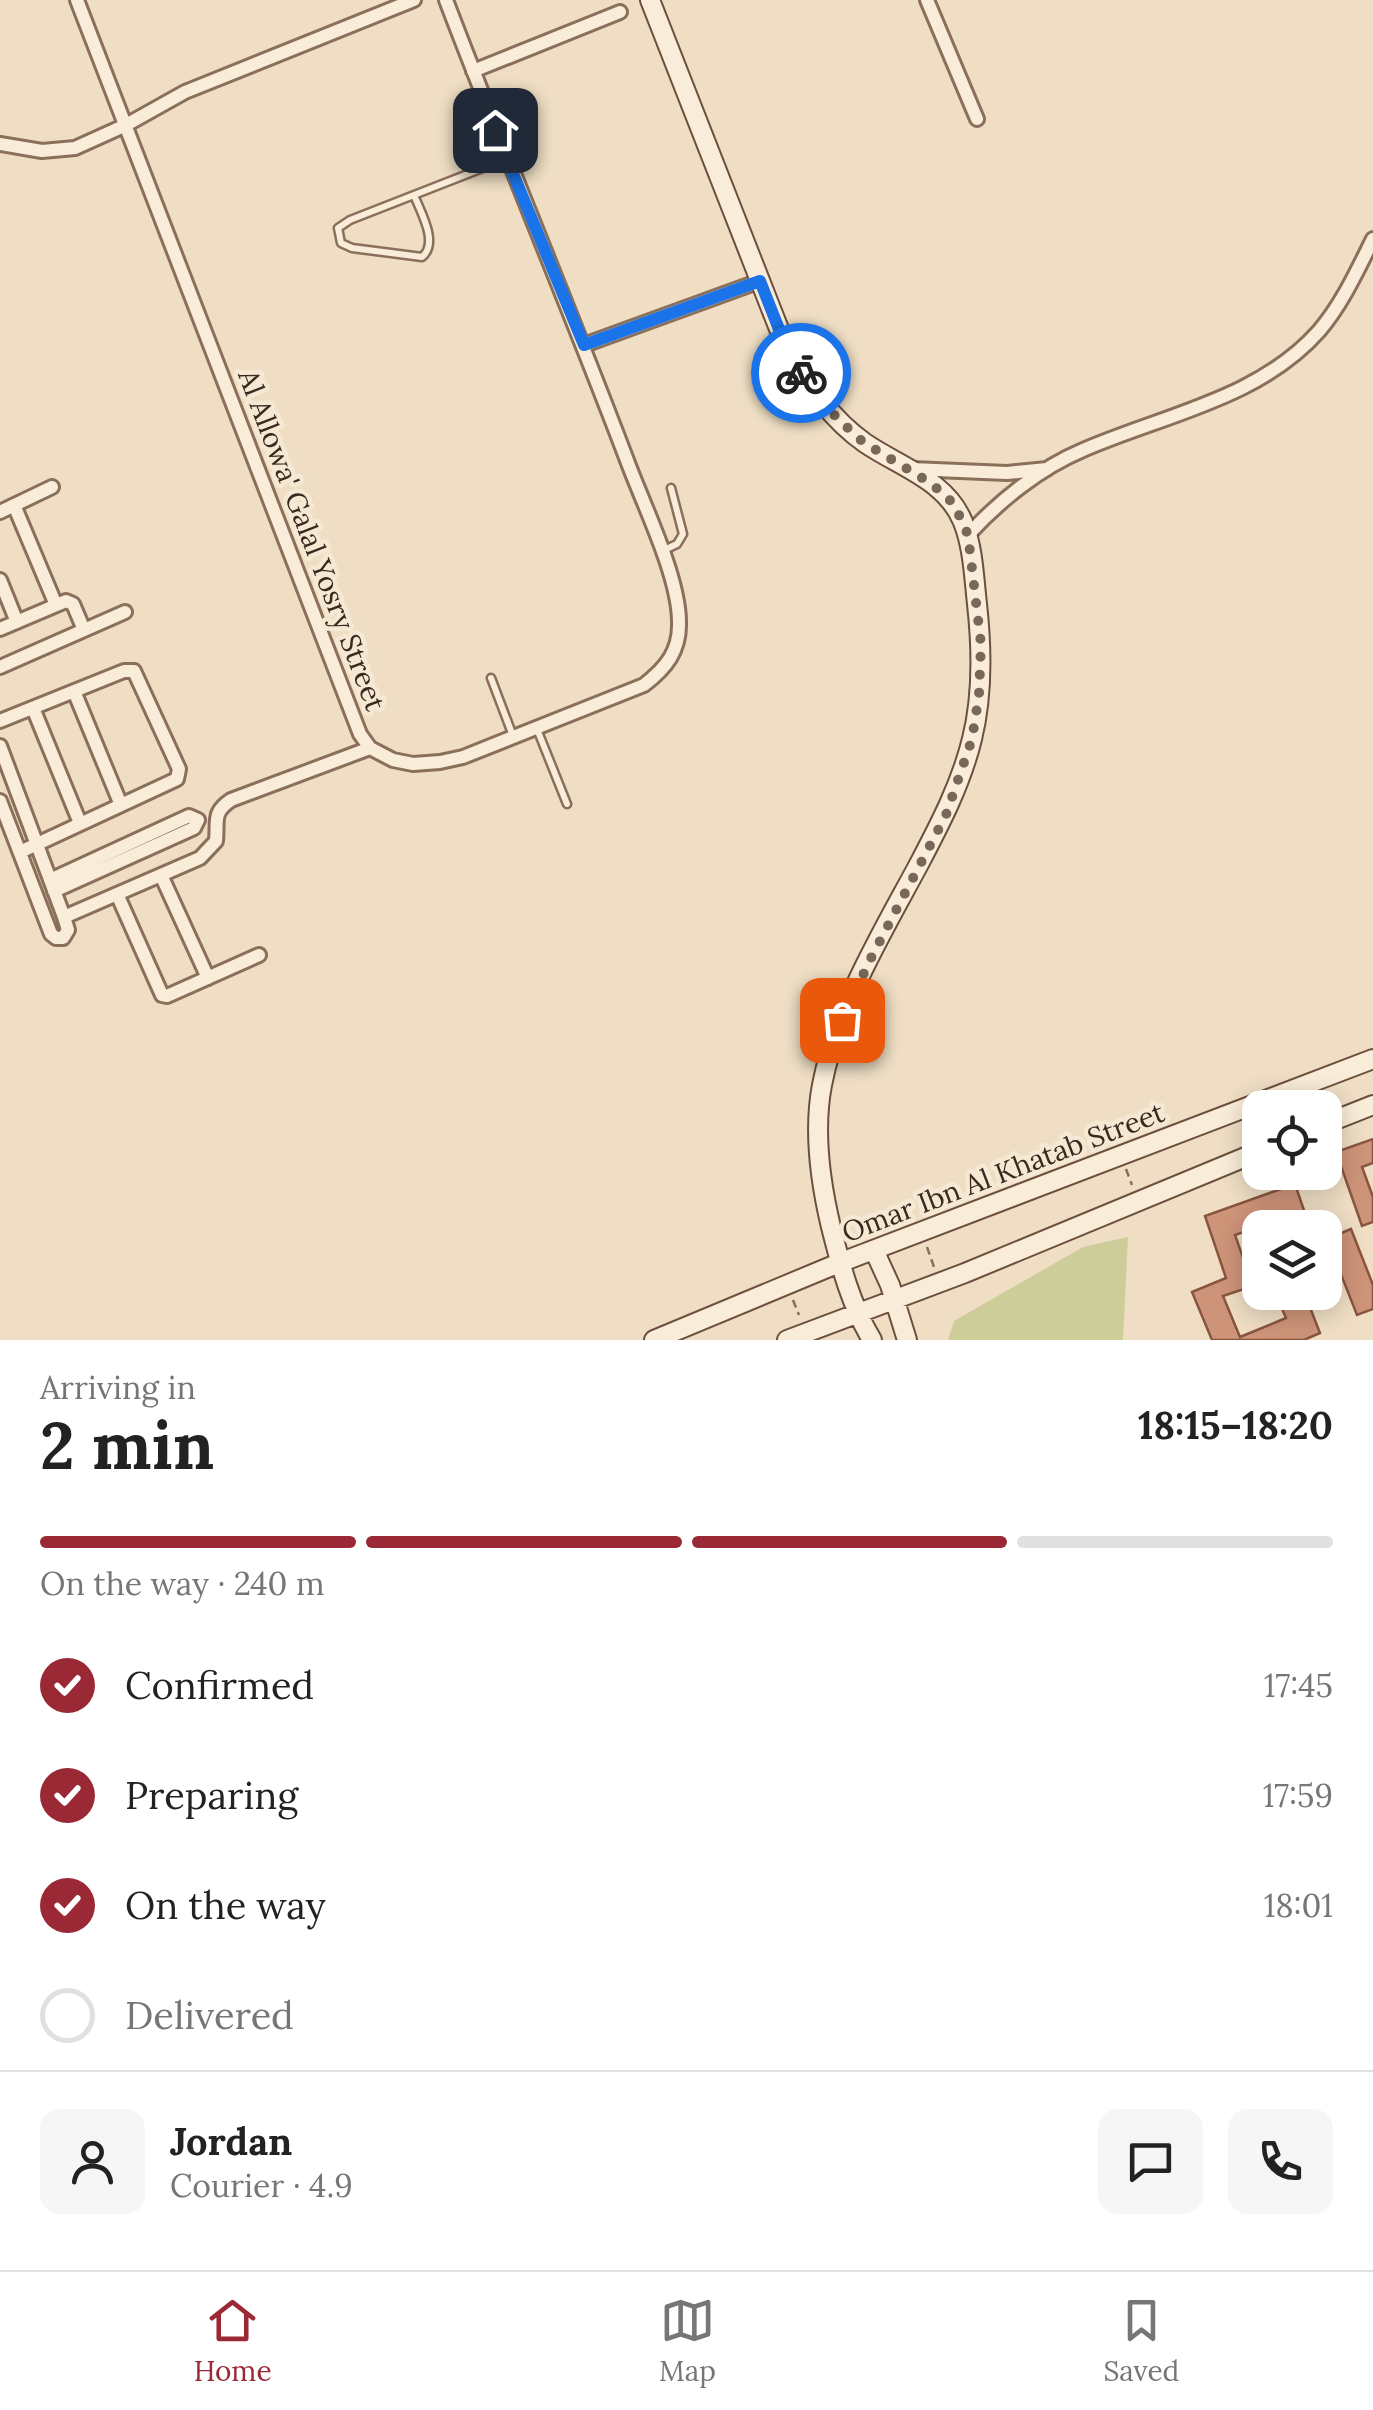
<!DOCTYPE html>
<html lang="en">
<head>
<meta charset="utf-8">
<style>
	body { margin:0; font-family:Lora,serif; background:#f6f6f6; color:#222; height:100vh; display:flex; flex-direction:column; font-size:38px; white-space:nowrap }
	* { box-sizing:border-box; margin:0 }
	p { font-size:32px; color:#767676 }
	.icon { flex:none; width:55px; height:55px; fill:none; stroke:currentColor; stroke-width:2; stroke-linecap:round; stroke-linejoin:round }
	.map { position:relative; height:1340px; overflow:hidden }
	.panel { display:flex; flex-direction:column; background:#fff; flex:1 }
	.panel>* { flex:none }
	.controls { position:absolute; left:1242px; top:1090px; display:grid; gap:20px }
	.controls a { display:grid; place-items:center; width:100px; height:100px; border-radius:20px; background:#fff; box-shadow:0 5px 25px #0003; font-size:50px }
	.pin { position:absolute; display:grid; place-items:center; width:85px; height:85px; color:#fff; margin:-42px; border-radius:20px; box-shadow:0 5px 15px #0006 }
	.courier { position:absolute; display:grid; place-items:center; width:100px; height:100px; margin:-50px; border:8px solid #1a73e8; border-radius:50%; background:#fff; color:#222; box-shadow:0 2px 12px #0007 }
	.head em { font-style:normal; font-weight:700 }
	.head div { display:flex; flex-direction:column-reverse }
	.head { display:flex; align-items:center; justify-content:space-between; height:170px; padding:0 40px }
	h1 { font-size:65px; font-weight:700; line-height:75px }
	.bar { display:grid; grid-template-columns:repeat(4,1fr); gap:15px 10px; align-content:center; height:120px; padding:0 40px }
	.bar i { height:12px; border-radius:8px; background:#e0e0e0 }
	.bar .current { background:#9a2935 }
	.bar p { grid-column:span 4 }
	.line { display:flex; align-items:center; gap:25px; padding:0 40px; border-top:2px solid #e0e0e0 }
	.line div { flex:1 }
	.round { display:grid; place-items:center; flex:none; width:105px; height:105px; border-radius:20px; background:#f6f6f6 }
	ol { padding:0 40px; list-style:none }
	li { display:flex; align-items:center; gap:30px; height:110px }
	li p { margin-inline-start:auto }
	li .icon { padding:10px; border-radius:50%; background:#9a2935; color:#fff; stroke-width:4 }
	li:last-child { color:#767676 }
	li i { width:55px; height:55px; border:5px solid #e0e0e0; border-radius:50% }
	.menu { display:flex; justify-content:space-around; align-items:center; height:140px; border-top:2px solid #e0e0e0; background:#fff; font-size:28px; color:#767676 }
	.menu a { display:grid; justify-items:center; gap:5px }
	.menu .current { color:#9a2935 }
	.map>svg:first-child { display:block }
	.green { fill:#cccd98 }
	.building { fill:#ce9479; stroke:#89553f; stroke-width:2.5 }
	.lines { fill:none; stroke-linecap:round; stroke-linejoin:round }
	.lane-casing { stroke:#8a6f5a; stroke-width:11 }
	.street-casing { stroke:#8a6f5a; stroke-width:18 }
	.secondary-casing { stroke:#6c503d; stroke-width:22 }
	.path { stroke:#8a6f5a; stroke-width:2.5; stroke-dasharray:8 5; stroke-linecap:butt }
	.lane { stroke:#f9ecd8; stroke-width:6 }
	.street { stroke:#f9ecd8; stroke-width:12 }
	.secondary { stroke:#f9ecd8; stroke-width:18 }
	.done { stroke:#796858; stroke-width:10; stroke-dasharray:0 18 }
	.route { stroke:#1a73e8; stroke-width:12 }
	.labels { text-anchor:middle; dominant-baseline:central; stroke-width:9; stroke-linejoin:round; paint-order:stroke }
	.street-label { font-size:28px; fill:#3a291e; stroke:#f6e9d4 }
</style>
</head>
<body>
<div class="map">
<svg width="1373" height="1340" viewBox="0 0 1373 1340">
	<rect width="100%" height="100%" fill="#efdec4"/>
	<!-- green -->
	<path class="green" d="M1128 1237 1123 1340H948L954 1321 1083 1247Z"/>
	<!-- building -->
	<path class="building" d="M1373 1139V1163L1362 1167 1373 1197V1222L1362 1226 1336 1152Z
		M1295 1184 1310 1228H1284L1281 1219 1235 1235 1253 1286 1223 1296 1240 1337 1286 1318 1275 1292H1304L1320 1333 1304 1340H1212L1192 1292 1226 1278 1205 1216Z
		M1351 1229 1373 1285V1309L1357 1315 1327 1239Z"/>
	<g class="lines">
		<defs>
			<path id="lane" d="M414 195C421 213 439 243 422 257L352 248 341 243 338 228 350 220 506 159
				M662 551 677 544 683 534 671 488
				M491 678 513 736
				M537 729 567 804"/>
			<path id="street" d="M77 0 360 734 370 748 393 760 413 764 440 762 463 757 644 685C666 668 680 651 679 622 679 577 644 506 628 463 569 307 505 155 446 0
				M927 0 977 119
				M473 71 620 12
				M0 144 42 151 75 148 126 125 185 92 414 0
				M584 345 760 281
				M912 469 1007 473 1047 469
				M14 505 56 605
				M0 512 52 487
				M968 535C999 501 1040 468 1083 450 1163 415 1259 399 1319 331 1342 304 1357 271 1373 239
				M0 580 17 622
				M0 629 66 601 73 604 84 630
				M0 667 125 612
				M74 691 121 805
				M33 708 80 823
				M0 721 124 671H134L179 769 177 779 20 852
				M0 746 64 917 68 930 63 938H56L51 934 0 801
				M161 875 208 978
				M50 880 189 816 198 820 194 828 54 891
				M117 894 162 995 167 996 259 955
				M64 917 200 858 216 841C218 820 212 813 231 800L370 748"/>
			<path id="secondary" d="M650 0 788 352C808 385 832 420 865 443 900 467 946 480 963 522 973 547 974 577 977 604 982 649 983 695 972 739 961 784 940 824 919 864 882 933 837 1007 822 1085 813 1132 820 1181 831 1227 841 1267 851 1305 872 1340
				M1325 1124 1373 1105
				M874 1250 890 1285 907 1340
				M654 1340 839 1263 1373 1059
				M787 1340 965 1273 1260 1151"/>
		</defs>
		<!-- lane casing -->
		<use href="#lane" class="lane-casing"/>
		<!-- street casing -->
		<use href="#street" class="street-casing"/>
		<!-- secondary casing -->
		<use href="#secondary" class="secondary-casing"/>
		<!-- path -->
		<path class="path" d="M1126 1169 1132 1185
			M927 1247 934 1267
			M793 1300 799 1315"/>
		<!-- lane -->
		<use href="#lane" class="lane"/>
		<!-- street -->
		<use href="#street" class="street"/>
		<!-- secondary -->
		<use href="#secondary" class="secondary"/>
	</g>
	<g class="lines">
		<!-- done -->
		<path class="done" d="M801 373 836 417 863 442 932 484 954 504 968 535 981 644 979 695 972 739 946 815 870 960 842 1020"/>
		<!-- route -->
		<path class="route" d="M495 130 584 345 760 281 788 352 801 373"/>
	</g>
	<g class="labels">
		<!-- street labels -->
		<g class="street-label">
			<text transform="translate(312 540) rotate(69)">Al Allowa' Galal Yosry Street</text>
			<text transform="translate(1003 1172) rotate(-21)">Omar Ibn Al Khatab Street</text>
		</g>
	</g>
</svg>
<div class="controls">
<a><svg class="icon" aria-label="locate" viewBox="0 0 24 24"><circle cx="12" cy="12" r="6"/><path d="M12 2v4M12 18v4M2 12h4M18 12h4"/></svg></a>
<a><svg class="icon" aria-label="layers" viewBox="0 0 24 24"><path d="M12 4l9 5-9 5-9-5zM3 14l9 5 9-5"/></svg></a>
</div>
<div class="pin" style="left:842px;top:1020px;background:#ea580c"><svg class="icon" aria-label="bag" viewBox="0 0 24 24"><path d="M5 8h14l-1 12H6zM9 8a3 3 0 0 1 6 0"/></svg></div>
<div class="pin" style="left:495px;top:130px;background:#1f2937"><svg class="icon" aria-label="home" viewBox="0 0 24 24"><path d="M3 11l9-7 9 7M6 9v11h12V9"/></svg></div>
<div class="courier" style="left:801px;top:373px"><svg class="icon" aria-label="bike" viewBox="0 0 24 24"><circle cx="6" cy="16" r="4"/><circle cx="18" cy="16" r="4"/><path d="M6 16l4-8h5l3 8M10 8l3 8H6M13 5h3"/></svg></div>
</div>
<section class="panel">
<div class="head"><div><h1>2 min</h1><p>Arriving in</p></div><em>18:15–18:20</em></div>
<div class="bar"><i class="current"></i><i class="current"></i><i class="current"></i><i></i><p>On the way · 240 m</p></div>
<ol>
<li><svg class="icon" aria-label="check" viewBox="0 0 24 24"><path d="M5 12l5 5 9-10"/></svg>Confirmed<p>17:45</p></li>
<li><svg class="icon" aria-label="check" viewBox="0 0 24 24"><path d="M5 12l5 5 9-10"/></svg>Preparing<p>17:59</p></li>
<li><svg class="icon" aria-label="check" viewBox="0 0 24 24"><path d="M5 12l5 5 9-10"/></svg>On the way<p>18:01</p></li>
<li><i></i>Delivered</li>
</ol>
<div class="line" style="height:180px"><a class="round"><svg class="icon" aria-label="person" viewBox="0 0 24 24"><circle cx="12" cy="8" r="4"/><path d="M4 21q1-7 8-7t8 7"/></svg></a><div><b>Jordan</b><p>Courier · 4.9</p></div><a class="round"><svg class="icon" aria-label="chat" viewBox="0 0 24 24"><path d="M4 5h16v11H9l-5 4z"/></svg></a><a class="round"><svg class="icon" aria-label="phone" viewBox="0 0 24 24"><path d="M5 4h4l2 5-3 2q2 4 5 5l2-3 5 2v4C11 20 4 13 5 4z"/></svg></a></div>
</section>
<nav class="menu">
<a class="current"><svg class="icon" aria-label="home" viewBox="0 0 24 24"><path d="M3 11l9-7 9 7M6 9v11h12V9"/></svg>Home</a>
<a><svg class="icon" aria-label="map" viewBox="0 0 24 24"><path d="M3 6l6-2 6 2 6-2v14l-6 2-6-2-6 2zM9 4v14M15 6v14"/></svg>Map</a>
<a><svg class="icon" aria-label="saved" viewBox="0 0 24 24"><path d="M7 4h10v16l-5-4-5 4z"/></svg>Saved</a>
</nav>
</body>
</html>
